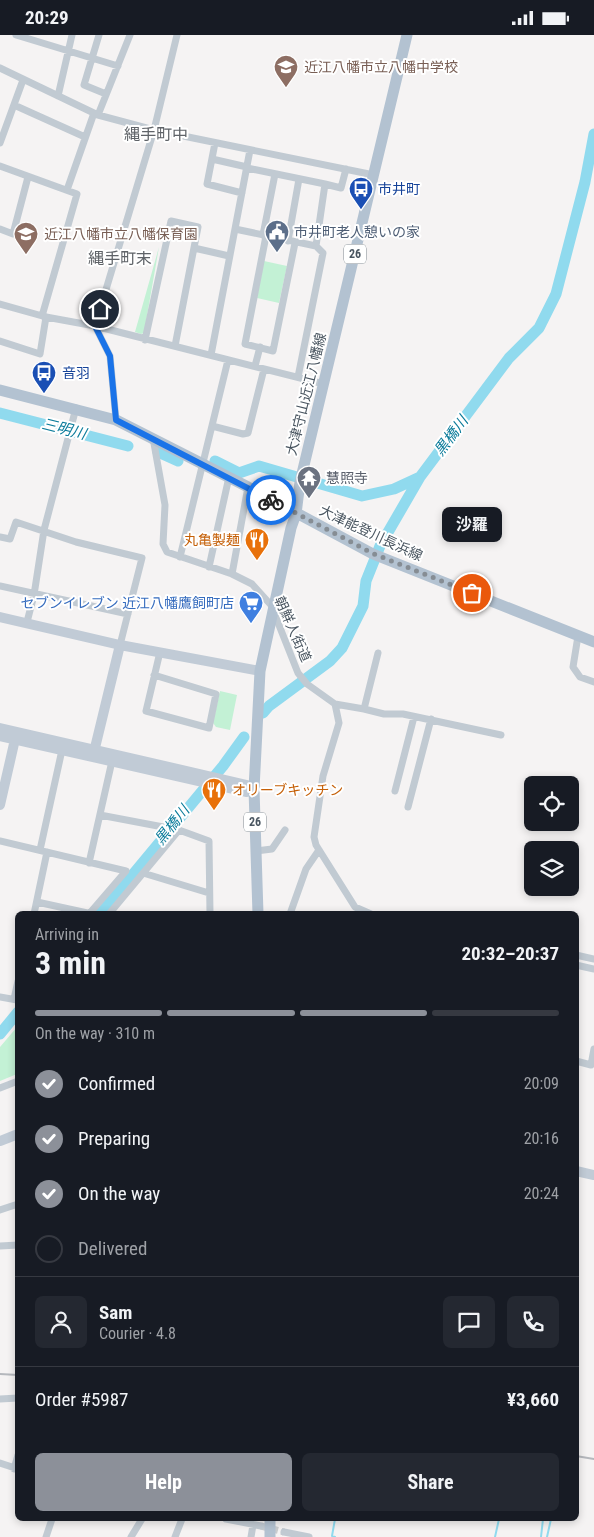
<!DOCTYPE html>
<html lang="en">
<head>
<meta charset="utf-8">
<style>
	body { margin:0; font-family:"Roboto Condensed","Noto Sans JP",sans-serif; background:#242831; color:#f1f3f6; height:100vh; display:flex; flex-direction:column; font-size:19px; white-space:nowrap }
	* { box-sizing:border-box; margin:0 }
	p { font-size:16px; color:#9ea1a6 }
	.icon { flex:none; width:28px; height:28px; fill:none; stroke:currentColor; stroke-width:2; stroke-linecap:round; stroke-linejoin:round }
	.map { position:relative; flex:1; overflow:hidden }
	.panel { position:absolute; left:15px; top:876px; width:564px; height:610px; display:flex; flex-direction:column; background:#171b24; border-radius:8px; box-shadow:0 2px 8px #0003 }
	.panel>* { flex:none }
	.fabs { position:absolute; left:524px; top:741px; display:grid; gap:10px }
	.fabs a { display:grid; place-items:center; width:55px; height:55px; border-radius:8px; background:#171b24; box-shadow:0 2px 8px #0003; font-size:25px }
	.pin { position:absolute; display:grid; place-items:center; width:42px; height:42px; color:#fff; margin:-21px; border:2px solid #fff; border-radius:50%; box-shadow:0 1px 5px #0007 }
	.courier { position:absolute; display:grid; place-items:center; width:50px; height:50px; margin:-25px; border:4px solid #1a73e8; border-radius:50%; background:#fff; color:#222; box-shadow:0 1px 6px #0007 }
	.bubble { position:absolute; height:35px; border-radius:8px; background:#171b24; box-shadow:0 2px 8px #0003; font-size:16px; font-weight:700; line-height:35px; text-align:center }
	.summary em { font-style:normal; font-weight:700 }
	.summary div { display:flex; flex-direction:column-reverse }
	.summary { display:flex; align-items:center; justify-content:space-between; height:85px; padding:0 20px }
	h1 { font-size:32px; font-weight:700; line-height:38px }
	.bar { display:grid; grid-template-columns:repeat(4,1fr); gap:8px 5px; align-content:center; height:60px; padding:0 20px }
	.bar i { height:6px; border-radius:4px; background:#363941 }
	.bar .selected { background:#8c9099 }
	.bar p { grid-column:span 4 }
	.line { display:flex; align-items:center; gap:12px; padding:0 20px; border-top:1px solid #363941 }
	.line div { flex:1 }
	.round { display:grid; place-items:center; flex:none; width:52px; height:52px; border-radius:8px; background:#242831 }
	ol { padding:0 20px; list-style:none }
	li { display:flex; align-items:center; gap:15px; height:55px }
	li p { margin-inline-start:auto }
	li .icon { padding:5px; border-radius:50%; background:#8c9099; color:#fff; stroke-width:4 }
	li:last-child { color:#9ea1a6 }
	li i { width:28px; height:28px; border:2px solid #363941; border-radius:50% }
	.action { display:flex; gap:10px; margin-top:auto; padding:10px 20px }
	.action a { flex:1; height:58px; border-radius:8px; background:#8c9099; color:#fff; font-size:20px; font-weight:700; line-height:58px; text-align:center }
	.action a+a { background:#242831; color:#f1f3f6 }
	.status { display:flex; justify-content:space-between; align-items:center; height:35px; padding:0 25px; background:#171b24; direction:ltr }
	.status svg { height:14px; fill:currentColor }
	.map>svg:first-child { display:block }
	.green { fill:#c3f1d5 }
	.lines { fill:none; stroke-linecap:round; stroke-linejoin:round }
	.stream { stroke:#90daee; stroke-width:2 }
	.river { stroke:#90daee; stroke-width:11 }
	.street-tunnel { stroke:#caccce; stroke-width:7; stroke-dasharray:7 3.5; stroke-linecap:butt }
	.street { stroke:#c1cad2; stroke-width:7 }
	.secondary { stroke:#c1cbd6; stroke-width:10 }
	.primary { stroke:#b3c2d1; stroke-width:11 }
	.rail { stroke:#b5b8bd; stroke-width:2 }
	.done { stroke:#868d94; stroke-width:5; stroke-dasharray:0 9 }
	.route { stroke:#1a73e8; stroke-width:6 }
	.labels { text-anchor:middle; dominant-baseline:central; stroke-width:4; stroke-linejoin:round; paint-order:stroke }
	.shield { fill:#fff; stroke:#808990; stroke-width:1 }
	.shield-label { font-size:12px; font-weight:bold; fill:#4a5661 }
	.education-label { font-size:14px; fill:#785e54; stroke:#fff; text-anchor:start }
	.transit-label { font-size:14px; fill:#164399; stroke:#fff; text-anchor:start }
	.service-label { font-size:14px; fill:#4e5e75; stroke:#fff; text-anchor:start }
	.street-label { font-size:14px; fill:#4a5661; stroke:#fff }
	.worship-label { font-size:14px; fill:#5b616d; stroke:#fff; text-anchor:start }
	.food-label { font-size:14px; fill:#c56008; stroke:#fff; text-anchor:end }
	.shop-label { font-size:14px; fill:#366cbe; stroke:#fff; text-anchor:end }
	.water-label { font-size:15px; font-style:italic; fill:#0c7c9b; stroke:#fff }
	.quarter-label { font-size:16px; fill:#5f6368; stroke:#fff }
</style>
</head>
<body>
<div class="status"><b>20:29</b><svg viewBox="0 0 49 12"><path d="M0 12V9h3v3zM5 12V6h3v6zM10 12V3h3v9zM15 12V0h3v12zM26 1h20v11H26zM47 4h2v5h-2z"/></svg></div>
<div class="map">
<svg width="594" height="1502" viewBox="0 0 594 1502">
	<rect width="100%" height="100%" fill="#f5f3f3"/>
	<!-- green -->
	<path class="green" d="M159 212 144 298 141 299 135 297Z
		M264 226 287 231 279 268 257 263Z
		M220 656 237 660 230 695 216 692 213 688Z
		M17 992V1039L0 1046V1012Z"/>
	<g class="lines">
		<!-- stream -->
		<path class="stream" d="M335 1502 332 1501 335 1484
			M495 1502 499 1484
			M541 1502 543 1484
			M547 1502 551 1484"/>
		<!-- river -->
		<path class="river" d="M0 378 128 411
			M158 417 178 426
			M215 426 239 438 259 431 362 461 394 454 420 442
			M263 678 269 671 330 626 342 613 363 571 366 546 380 511 420 442 509 323 539 293 556 259 585 147 594 99
			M100 879 223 731 244 702
			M0 999 18 977"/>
		<!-- street-tunnel -->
		<path class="street-tunnel" d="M261 1491 284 1497"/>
		<!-- street -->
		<path class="street" d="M16 0 118 31
			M99 0 84 50 106 59
			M177 0 154 95 95 291 324 349
			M0 33 98 80 154 95 374 140
			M58 61 72 0
			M14 70 85 102
			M98 80 130 0
			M0 108 23 45
			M215 108 207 149 242 158
			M212 124 247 132
			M0 131 77 159 42 281
			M247 133 325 149
			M67 155 94 78
			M0 194 13 199 28 142
			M235 194 316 211 323 218 298 342
			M263 200 275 139
			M266 201 245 309 273 316 295 208
			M288 206 299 144
			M316 211 325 149 341 153 346 134
			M194 213 229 221
			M0 269 46 282 95 291 110 321 116 385
			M145 305 171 186 198 192 175 311
			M0 306 40 319 46 282
			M211 320 250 115
			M255 331 260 312
			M212 391 243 399 248 398 264 334
			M153 403 165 470 163 509 167 517 232 539 252 549 271 570 298 638 307 649 335 669 339 688 323 741 314 802 316 810 355 872 371 879
			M0 502 10 504 16 487 76 507 142 523 120 610
			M180 522 228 325
			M209 532 229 442
			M232 539 248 452
			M0 551 128 579
			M27 587 34 560 44 495 76 373
			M578 601 573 632 580 642 594 647
			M378 618 364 674 384 679H403L501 700
			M154 640 216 659 209 693 146 676 160 617
			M335 669 364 674
			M395 756 414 682
			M408 772 431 684
			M100 780 179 795 209 806 210 879
			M0 806 126 836 89 879
			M40 815 62 715
			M256 816 272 814 285 795
			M89 828 112 726
			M143 838 209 858
			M37 867 92 879
			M34 879 47 817
			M109 879 179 795
			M290 879 306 834 319 815
			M576 920 594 924
			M576 930 594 934
			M0 962 17 965
			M14 964 18 946
			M576 1026 591 1030 594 1014
			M0 1053 18 1046
			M0 1175 18 1169
			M0 1211 18 1210
			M0 1364 18 1363
			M0 1428 18 1434
			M14 1434 18 1420
			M226 1484 261 1491
			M284 1497 309 1502
			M46 1502 52 1484
			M131 1502 142 1484
			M175 1502 182 1484
			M251 1502 253 1490"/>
		<!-- secondary -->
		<path class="secondary" d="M0 582 120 610 260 636
			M0 693 247 750 254 754
			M0 701 247 757 254 754
			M93 721 120 610
			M0 770 16 700
			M0 1106 18 1099
			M576 1136 594 1140"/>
		<!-- primary -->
		<path class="primary" d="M0 355 116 385 248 452 373 519 594 607
			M258 879 254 754 260 636 291 493 296 479 300 447 407 0
			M270 1484V1502"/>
		<!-- rail -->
		<path class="rail" d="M0 1339 18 1340
			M576 1421 594 1424"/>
	</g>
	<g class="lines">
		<!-- done -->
		<path class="done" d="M271 465 374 519 472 558"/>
		<!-- route -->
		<path class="route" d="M100 274 95 291 110 321 116 385 271 465"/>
	</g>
	<!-- icons -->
	<defs>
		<symbol id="school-pin" viewBox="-11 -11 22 30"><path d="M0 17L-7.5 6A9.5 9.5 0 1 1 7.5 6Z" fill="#8d6e63" stroke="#fff"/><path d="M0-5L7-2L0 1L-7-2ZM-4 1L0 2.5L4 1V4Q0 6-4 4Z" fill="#fff"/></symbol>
		<symbol id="bus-pin" viewBox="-11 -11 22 30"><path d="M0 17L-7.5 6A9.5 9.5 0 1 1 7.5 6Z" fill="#1a4fb4" stroke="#fff"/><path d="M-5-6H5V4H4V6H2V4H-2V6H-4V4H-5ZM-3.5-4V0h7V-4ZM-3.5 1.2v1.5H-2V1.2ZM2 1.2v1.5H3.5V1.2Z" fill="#fff"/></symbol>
		<symbol id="civic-pin" viewBox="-11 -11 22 30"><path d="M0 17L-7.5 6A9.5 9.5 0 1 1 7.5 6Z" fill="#5c6f8a" stroke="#fff"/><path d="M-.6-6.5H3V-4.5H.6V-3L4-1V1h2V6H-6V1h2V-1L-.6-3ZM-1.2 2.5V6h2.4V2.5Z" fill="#fff"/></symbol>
		<symbol id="temple-pin" viewBox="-11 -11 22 30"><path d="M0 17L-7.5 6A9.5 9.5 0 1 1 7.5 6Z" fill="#6b7280" stroke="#fff"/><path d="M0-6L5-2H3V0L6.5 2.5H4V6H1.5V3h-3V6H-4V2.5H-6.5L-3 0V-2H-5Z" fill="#fff"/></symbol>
		<symbol id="restaurant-pin" viewBox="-11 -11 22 30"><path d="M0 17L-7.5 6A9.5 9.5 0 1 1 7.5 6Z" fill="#e8710a" stroke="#fff"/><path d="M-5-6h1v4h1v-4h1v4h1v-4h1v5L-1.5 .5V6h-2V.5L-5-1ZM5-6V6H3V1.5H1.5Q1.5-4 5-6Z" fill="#fff"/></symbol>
		<symbol id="supermarket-pin" viewBox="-11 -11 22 30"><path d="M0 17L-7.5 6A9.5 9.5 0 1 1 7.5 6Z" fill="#3f7fe0" stroke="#fff"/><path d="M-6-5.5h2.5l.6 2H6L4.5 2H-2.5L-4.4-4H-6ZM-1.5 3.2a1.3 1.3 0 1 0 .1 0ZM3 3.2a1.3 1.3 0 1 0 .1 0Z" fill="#fff"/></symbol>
	</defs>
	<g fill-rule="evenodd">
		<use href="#school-pin" x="272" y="18" width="28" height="38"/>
		<use href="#bus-pin" x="347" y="140" width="28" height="38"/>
		<use href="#civic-pin" x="263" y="183" width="28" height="38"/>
		<use href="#school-pin" x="12" y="185" width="28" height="38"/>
		<use href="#bus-pin" x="30" y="324" width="28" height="38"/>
		<use href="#temple-pin" x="295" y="429" width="28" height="38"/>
		<use href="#restaurant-pin" x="243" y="491" width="28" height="38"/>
		<use href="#supermarket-pin" x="237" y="554" width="28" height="38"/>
		<use href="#restaurant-pin" x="200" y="741" width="28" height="38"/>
	</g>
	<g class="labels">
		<!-- shield labels -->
		<g class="shield">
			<rect x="344" y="209.5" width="22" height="19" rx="4"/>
			<rect x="244" y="777.5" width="22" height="19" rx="4"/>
		</g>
		<g class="shield-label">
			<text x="355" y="219">26</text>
			<text x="255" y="787">26</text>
		</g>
		<!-- education labels -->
		<g class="education-label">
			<text x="304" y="32">近江八幡市立八幡中学校</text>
			<text x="44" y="199">近江八幡市立八幡保育園</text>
		</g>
		<!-- transit labels -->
		<g class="transit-label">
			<text x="378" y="154">市井町</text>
			<text x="62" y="338">音羽</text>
		</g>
		<!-- service labels -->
		<g class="service-label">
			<text x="294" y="197">市井町老人憩いの家</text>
		</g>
		<!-- street labels -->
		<g class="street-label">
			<text transform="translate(306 359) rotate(-76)">大津守山近江八幡線</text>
			<text transform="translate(371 498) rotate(25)">大津能登川長浜線</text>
			<text transform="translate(293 594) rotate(66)">朝鮮人街道</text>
		</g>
		<!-- worship labels -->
		<g class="worship-label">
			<text x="326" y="443">慧照寺</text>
		</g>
		<!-- food labels -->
		<g class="food-label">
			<text x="240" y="505">丸亀製麺</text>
			<text x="232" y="755" text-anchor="start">オリーブキッチン</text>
		</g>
		<!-- shop labels -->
		<g class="shop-label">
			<text x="234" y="568">セブンイレブン 近江八幡鷹飼町店</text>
		</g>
		<!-- water labels -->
		<g class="water-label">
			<text transform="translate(64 394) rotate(14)">三明川</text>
			<text transform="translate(451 401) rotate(-53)">黒橋川</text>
			<text transform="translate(172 790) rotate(-51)">黒橋川</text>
		</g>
		<!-- quarter labels -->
		<g class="quarter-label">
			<text x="156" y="99">縄手町中</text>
			<text x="120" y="223">縄手町末</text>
		</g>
	</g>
</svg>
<div class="fabs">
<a><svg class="icon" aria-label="locate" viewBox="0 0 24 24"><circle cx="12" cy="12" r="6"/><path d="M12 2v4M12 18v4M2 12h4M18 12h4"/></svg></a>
<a><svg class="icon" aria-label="layers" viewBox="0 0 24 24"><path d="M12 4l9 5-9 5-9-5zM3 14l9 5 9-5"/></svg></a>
</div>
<div class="pin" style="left:472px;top:558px;background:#ea580c"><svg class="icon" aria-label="bag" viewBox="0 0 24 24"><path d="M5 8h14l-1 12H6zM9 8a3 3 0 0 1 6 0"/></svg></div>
<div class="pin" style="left:100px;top:274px;background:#1f2937"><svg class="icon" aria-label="home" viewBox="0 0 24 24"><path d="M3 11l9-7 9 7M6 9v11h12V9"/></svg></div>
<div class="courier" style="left:271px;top:465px"><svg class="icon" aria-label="bike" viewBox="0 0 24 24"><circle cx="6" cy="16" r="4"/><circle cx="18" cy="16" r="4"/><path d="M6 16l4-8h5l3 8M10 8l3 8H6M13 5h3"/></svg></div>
<div class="bubble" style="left:442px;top:472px;width:60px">沙羅</div>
<section class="panel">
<div class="summary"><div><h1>3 min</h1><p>Arriving in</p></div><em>20:32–20:37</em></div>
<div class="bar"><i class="selected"></i><i class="selected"></i><i class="selected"></i><i></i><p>On the way · 310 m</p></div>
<ol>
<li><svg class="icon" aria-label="check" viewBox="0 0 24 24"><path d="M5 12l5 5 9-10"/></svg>Confirmed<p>20:09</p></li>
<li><svg class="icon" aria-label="check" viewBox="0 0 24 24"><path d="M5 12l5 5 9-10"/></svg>Preparing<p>20:16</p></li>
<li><svg class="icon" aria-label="check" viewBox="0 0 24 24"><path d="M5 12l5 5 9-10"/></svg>On the way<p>20:24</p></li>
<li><i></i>Delivered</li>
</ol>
<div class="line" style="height:90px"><a class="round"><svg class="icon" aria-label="person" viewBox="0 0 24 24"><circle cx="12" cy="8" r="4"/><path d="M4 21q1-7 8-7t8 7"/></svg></a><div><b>Sam</b><p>Courier · 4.8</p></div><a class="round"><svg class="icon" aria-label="chat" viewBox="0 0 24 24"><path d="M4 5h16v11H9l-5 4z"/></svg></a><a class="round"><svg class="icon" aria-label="phone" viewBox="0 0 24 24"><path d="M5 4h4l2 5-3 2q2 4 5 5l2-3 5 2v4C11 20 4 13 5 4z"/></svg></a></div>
<div class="line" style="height:65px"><div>Order #5987</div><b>¥3,660</b></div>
<div class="action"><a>Help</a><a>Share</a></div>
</section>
</div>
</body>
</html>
